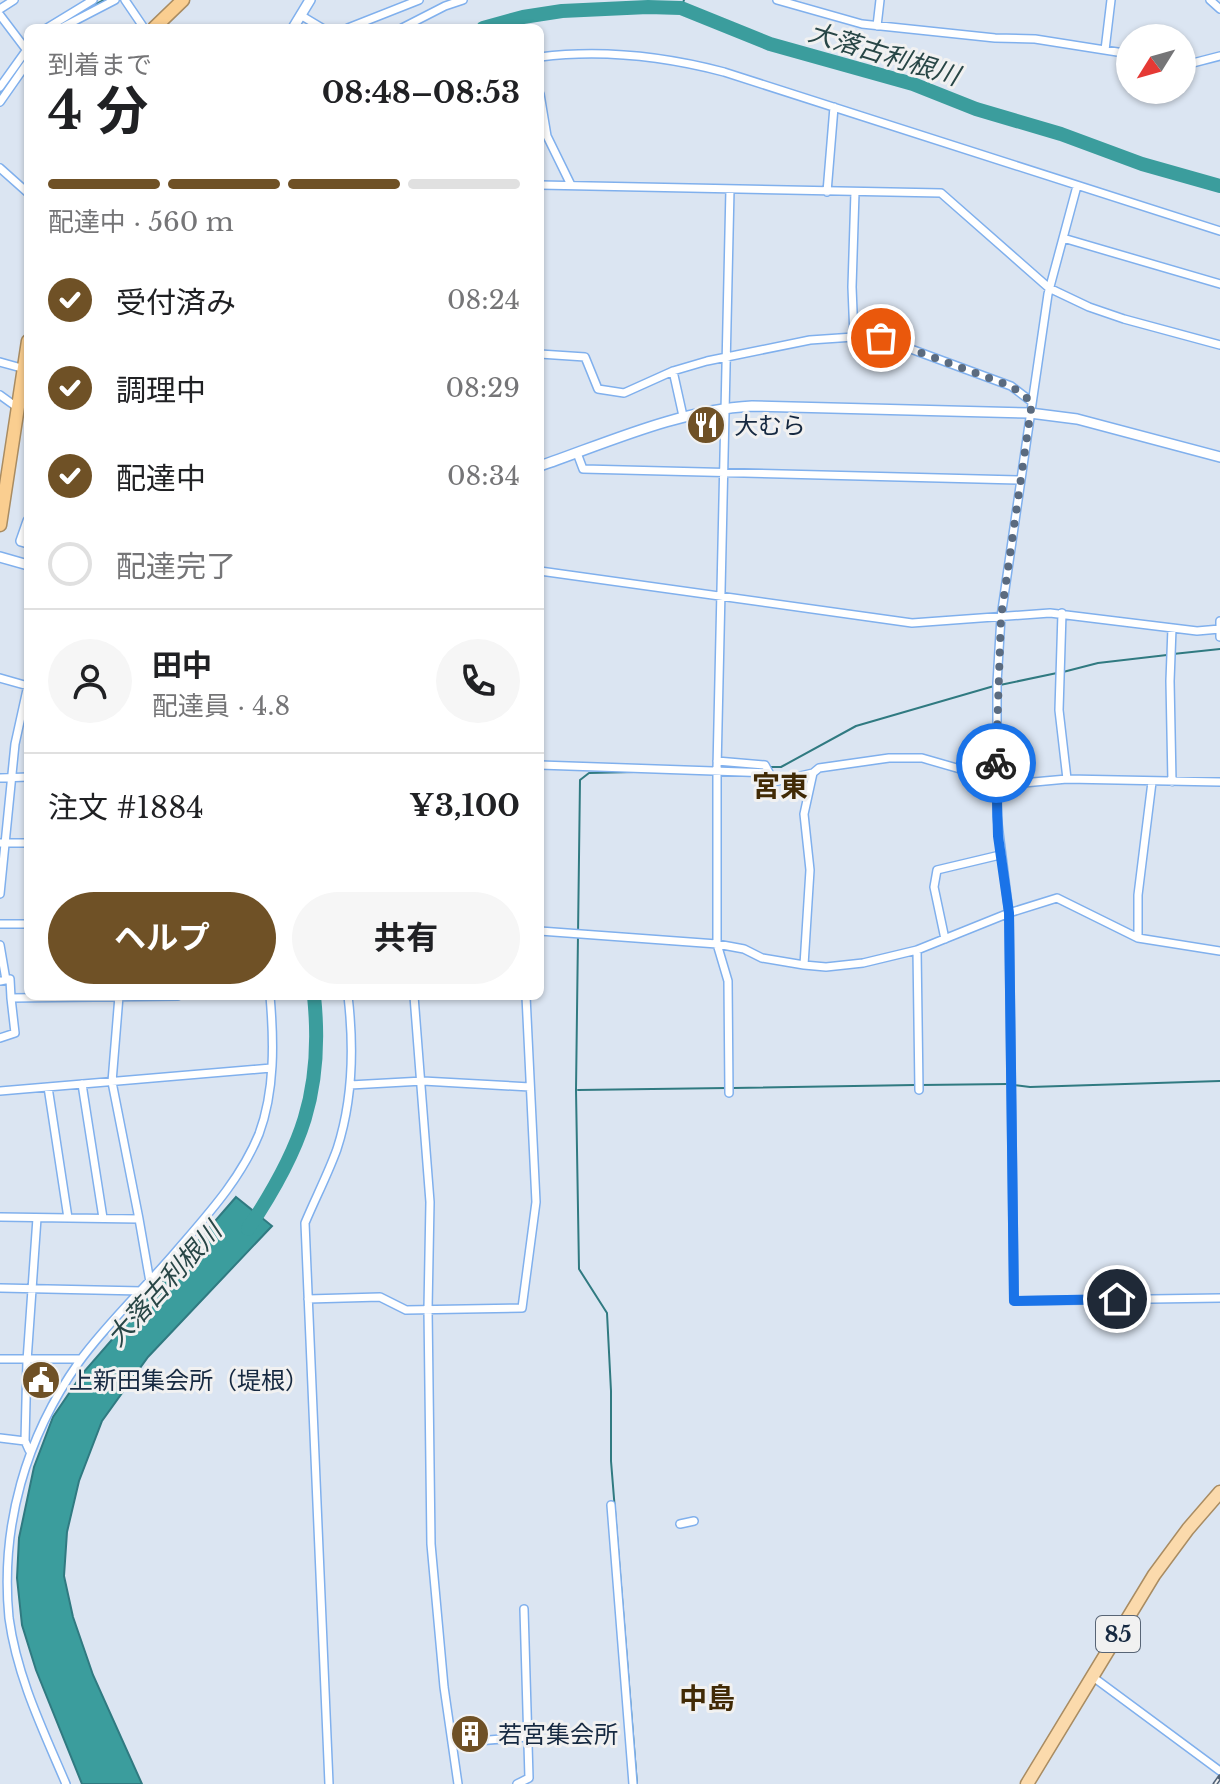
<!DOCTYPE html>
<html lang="ja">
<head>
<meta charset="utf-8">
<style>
	body { margin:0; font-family:"Libre Baskerville","Noto Sans JP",serif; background:#f6f6f6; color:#202124; height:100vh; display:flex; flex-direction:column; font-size:30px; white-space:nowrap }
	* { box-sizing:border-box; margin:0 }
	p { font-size:26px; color:#757577 }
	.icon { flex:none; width:44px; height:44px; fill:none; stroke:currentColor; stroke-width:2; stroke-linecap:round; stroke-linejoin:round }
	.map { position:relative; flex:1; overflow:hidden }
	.details { position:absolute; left:24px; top:24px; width:520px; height:976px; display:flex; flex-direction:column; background:#fff; border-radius:12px; box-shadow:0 2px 6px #0004 }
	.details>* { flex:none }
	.needle { width:52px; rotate:233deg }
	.buttons { position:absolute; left:1116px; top:24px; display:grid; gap:16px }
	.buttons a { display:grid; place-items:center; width:80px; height:80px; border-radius:50%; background:#fff; box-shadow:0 2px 6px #0004; font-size:40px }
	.pin { position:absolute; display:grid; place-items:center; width:68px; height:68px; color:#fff; margin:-34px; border:4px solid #fff; border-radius:50%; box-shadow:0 2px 8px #0007 }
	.courier { position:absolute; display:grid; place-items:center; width:80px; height:80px; margin:-40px; border:6px solid #1a73e8; border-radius:50%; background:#fff; color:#222; box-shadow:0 2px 10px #0007 }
	.summary em { font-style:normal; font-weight:700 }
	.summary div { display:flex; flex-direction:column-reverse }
	.summary { display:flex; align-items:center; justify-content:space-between; height:136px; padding:0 24px }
	h1 { font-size:52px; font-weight:700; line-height:60px }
	.bar { display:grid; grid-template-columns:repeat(4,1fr); gap:12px 8px; align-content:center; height:96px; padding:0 24px }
	.bar i { height:10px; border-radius:6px; background:#e0e0e0 }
	.bar .active { background:#6f5126 }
	.bar p { grid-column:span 4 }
	.line { display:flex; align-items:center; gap:20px; padding:0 24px; border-top:2px solid #e0e0e0 }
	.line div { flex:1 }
	.round { display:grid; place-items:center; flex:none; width:84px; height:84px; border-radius:42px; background:#f6f6f6 }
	ol { padding:0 24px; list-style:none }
	li { display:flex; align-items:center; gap:24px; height:88px }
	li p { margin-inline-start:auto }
	li .icon { padding:8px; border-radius:50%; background:#6f5126; color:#fff; stroke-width:4 }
	li:last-child { color:#757577 }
	li i { width:44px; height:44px; border:4px solid #e0e0e0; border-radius:50% }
	.cta { display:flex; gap:16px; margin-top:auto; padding:16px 24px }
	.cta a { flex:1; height:92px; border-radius:48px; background:#6f5126; color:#fff; font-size:32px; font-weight:700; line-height:92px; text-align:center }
	.cta a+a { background:#f6f6f6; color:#202124 }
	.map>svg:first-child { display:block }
	.water { fill:#3b9d9d; stroke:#307a81; stroke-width:2 }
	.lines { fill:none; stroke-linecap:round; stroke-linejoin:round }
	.stream { stroke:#307a81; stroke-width:2 }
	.river { stroke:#3b9d9d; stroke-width:14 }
	.minor-casing { stroke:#80b0ed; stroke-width:10 }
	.tertiary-casing { stroke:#80b0ed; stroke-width:12 }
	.primary-casing { stroke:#a98c62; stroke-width:15 }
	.trunk-casing { stroke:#a98c62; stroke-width:15 }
	.minor { stroke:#fff; stroke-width:7 }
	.tertiary { stroke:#fff; stroke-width:9 }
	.primary { stroke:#fbdaac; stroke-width:12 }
	.trunk { stroke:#face90; stroke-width:12 }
	.rail-casing { stroke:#506175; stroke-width:5 }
	.rail { stroke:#f1f1f1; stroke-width:2; stroke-dasharray:6; stroke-linecap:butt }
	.done { stroke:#5b6b7f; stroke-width:8; stroke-dasharray:0 14.4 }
	.route { stroke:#1a73e8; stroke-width:10 }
	.labels { text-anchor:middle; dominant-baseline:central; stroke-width:6; stroke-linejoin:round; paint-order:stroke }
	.shield { fill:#f1f1f1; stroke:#586576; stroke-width:2 }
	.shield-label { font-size:22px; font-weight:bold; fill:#162941 }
	.poi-label { font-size:24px; fill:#162941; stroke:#f1f1f1; text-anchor:start }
	.water-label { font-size:26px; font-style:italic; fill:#284646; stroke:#f1f1f1 }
	.quarter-label { font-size:28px; font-weight:bold; fill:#412a05; stroke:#f1f1f1 }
</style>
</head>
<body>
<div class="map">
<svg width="1220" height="1784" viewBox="0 0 1220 1784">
	<rect width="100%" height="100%" fill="#dbe5f2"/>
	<!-- water -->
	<path class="water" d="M236 1197 272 1226 148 1357 102 1421 79 1481 67 1532 64 1576 73 1617 93 1675 142 1784H82L36 1670 22 1625 17 1578 19 1538 34 1467 53 1417 82 1374Z"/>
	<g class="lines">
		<!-- stream -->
		<path class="stream" d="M681 8 684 0
			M80 12 104 0
			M55 28 64 21
			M0 95 28 55
			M1173 654 1220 649
			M1063 672 1098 663 1167 655
			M1000 685 1057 673
			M768 767H781L856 726 994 686
			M736 769 758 768
			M634 772 589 773 580 780 576 1090 579 1269 607 1313 611 1391V1461L637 1784
			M921 1085 1007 1084
			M1013 1085 1030 1087 1220 1081
			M733 1088 915 1085
			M578 1090 727 1088"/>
		<!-- river -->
		<path class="river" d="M483 28 523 17 562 11 648 7 681 8 770 44 913 84 976 109 1061 134 1142 164 1220 186
			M248 1229C301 1150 324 1092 314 996"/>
		<defs>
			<path id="minor" d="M125 0 144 28
				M777 0 862 24 995 38 1035 39 1130 54
				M1210 0 1220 9
				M0 9 14 0
				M0 15 28 52
				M302 16 322 28
				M877 26 880 0
				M47 28 93 0
				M61 28 115 0
				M348 28 419 0
				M402 28 445 6 463 0
				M1105 50 1111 0
				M540 57C603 49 663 56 724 72L1220 231
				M1182 62 1189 64 1220 56
				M0 87 28 48
				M540 94 547 136 571 185
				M0 102 28 62
				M0 168 28 193
				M540 185 941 193 1049 288 1089 307 1124 319 1220 345
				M1077 186 1048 294 1001 617 997 683V816L1009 913 1014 1301 1220 1298
				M827 192 834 107
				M1063 238 1220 284
				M854 337 852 287 855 192
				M540 354 585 357 598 389 624 393 673 371 707 361 810 340 854 337 881 338 1011 386 1032 402
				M0 362 25 369
				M673 371 683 416
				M0 395 18 408
				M577 453 583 469 1021 480
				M540 571 912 623 1050 613 1197 631 1220 629
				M1062 613 1059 710 1067 779
				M1220 621V637
				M0 678 28 686
				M717 761 765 765 774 782 813 773 819 768 889 758H922L1012 784 1067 779 1220 782
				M540 765 769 773
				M0 778 28 777
				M1172 782 1170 681 1172 628
				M0 843H28
				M0 894 15 744 28 685
				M0 924H28
				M540 931 717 944 744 949 762 958 804 965 826 967 863 963 917 950 1009 913 1057 898 1138 938 1220 951
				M1138 938V895L1152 782
				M945 939 934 887 937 870 1000 855
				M0 945 6 980
				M917 950 919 1090
				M804 965 810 870 804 814 813 773
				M0 981 10 979 11 998 178 996
				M414 996 430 1202 428 1309 431 1544 444 1687 458 1784
				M0 1038 15 1033 11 998
				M82 1084 103 1218
				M350 1085 423 1081 530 1087
				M48 1087 68 1218
				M0 1091 271 1068
				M729 1093 728 981 717 944V769L730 189
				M0 1217 139 1219 112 1082 119 996
				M139 1219 150 1282
				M0 1288 142 1291
				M308 1299 380 1297 406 1310 522 1308 536 1202 526 996
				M0 1359H81
				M0 1438 25 1441
				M29 1450 25 1441 27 1361 37 1218
				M611 1505 633 1784
				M680 1524 694 1521
				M1093 1677 1220 1771
				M452 1743 527 1737
				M66 1784C43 1730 17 1677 9 1618 0 1526 26 1437 79 1362 107 1323 148 1285 179 1248 210 1212 241 1178 259 1134 275 1091 274 1041 270 996
				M329 1784 305 1223C315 1199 328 1174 337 1149 353 1100 354 1047 348 996
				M517 1784 529 1778 524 1609"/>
			<path id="tertiary" d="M293 28 310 0
				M540 466C609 442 679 410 752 406L1030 413 1077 419 1220 457
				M28 521 21 541 28 543
				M0 557 28 565"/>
			<path id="primary" d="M1027 1784 1154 1575 1188 1529 1220 1492"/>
			<path id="trunk" d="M154 28 183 0
				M0 525 28 341"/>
		</defs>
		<!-- minor casing -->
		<use href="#minor" class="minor-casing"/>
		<!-- tertiary casing -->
		<use href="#tertiary" class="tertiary-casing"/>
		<!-- primary casing -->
		<use href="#primary" class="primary-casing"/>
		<!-- trunk casing -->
		<use href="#trunk" class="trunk-casing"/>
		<!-- minor -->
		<use href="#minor" class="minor"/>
		<!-- tertiary -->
		<use href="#tertiary" class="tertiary"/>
		<!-- primary -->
		<use href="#primary" class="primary"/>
		<!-- trunk -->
		<use href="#trunk" class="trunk"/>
		<defs>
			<path id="rail" d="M1215 1784 1220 1777"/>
		</defs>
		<!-- rail casing -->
		<use href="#rail" class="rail-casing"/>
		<!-- rail -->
		<use href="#rail" class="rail"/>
	</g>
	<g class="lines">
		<!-- done -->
		<path class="done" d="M881 338 1011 386 1032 402 1001 617 996 763"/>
		<!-- route -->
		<path class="route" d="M996 763 998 836 1009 913 1014 1301 1117 1299"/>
	</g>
	<!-- icons -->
	<defs>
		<symbol id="restaurant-disc" viewBox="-11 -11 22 22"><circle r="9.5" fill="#6f5126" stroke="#f1f1f1"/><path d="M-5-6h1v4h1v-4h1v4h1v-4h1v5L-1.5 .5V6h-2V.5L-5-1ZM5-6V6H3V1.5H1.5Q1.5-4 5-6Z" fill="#fff"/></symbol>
		<symbol id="civic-disc" viewBox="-11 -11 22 22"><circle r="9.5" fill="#6f5126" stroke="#f1f1f1"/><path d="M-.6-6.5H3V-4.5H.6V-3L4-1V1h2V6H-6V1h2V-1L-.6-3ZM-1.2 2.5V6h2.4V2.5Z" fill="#fff"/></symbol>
		<symbol id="building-disc" viewBox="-11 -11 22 22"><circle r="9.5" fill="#6f5126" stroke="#f1f1f1"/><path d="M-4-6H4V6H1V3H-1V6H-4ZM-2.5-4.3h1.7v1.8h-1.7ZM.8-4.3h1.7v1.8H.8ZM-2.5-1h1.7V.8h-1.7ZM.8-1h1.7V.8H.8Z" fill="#fff"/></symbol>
	</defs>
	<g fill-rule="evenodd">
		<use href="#restaurant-disc" x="684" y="403" width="44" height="44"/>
		<use href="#civic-disc" x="19" y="1358" width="44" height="44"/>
		<use href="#building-disc" x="448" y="1712" width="44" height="44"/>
	</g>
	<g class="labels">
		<!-- shield labels -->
		<rect class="shield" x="1096" y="1616" width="44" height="36" rx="6"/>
		<g class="shield-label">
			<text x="1118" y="1634">85</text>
		</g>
		<!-- poi labels -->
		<g class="poi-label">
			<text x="734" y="425">大むら</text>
			<text x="69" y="1380">上新田集会所（堤根）</text>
			<text x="498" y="1734">若宮集会所</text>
		</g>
		<!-- water labels -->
		<g class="water-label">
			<text transform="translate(884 54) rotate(17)">大落古利根川</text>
			<text transform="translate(164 1284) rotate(-48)">大落古利根川</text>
		</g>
		<!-- quarter labels -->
		<g class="quarter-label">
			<text x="780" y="786">宮東</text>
			<text x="707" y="1698">中島</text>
		</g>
	</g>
</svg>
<div class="buttons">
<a><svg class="needle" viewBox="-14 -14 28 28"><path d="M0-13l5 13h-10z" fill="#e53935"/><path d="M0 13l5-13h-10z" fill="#757577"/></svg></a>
</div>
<div class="pin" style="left:881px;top:338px;background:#ea580c"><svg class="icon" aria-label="bag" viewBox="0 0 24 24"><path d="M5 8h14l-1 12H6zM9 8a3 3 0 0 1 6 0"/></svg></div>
<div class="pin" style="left:1117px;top:1299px;background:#1f2937"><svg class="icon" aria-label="home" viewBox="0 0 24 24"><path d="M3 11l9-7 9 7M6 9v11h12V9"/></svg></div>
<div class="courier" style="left:996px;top:763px"><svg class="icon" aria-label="bike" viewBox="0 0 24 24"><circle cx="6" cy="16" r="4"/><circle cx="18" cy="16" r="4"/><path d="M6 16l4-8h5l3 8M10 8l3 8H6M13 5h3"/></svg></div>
<section class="details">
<div class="summary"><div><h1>4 分</h1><p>到着まで</p></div><em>08:48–08:53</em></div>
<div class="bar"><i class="active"></i><i class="active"></i><i class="active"></i><i></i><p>配達中 · 560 m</p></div>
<ol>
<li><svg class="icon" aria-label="check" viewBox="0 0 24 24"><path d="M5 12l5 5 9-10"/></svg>受付済み<p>08:24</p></li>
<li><svg class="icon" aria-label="check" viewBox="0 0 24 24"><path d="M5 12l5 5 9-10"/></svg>調理中<p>08:29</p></li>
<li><svg class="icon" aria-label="check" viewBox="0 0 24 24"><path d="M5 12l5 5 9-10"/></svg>配達中<p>08:34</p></li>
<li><i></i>配達完了</li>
</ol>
<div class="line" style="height:144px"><a class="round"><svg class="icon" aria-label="person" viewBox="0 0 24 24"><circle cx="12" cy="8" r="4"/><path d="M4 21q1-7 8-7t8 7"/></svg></a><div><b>田中</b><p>配達員 · 4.8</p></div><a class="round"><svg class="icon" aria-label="phone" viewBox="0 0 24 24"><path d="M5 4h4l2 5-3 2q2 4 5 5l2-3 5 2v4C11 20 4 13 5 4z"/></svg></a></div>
<div class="line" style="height:104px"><div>注文 #1884</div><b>¥3,100</b></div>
<div class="cta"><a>ヘルプ</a><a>共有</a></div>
</section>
</div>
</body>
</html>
